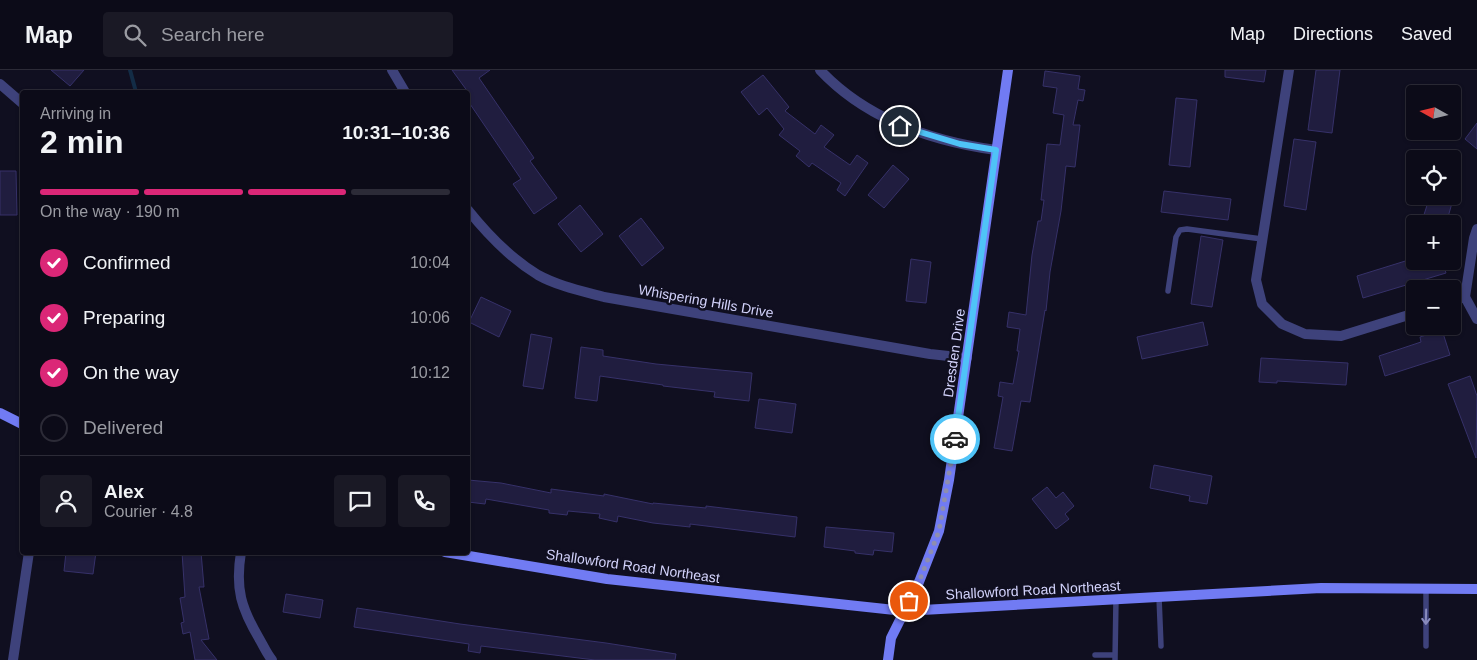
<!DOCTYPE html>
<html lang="en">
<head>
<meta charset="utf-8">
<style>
	body { margin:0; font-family:Arial,sans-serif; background:#1a1925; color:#f1f3f6; height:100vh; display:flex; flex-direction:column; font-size:19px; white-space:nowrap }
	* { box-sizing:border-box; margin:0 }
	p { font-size:16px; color:#9a9ba2 }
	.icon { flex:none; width:28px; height:28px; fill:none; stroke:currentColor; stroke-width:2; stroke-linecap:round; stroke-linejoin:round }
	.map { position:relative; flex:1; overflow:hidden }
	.drawer { position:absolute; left:20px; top:20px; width:450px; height:465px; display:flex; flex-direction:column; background:#0c0b18; border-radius:5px; box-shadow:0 1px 4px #0004,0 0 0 1px #2c2b37 }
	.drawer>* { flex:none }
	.needle { width:32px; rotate:278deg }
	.controls { position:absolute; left:1406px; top:15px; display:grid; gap:10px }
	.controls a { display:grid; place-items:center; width:55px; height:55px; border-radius:5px; background:#0c0b18; box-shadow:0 1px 4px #0004,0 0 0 1px #2c2b37; font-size:25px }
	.pin { position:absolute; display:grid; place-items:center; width:42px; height:42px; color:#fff; margin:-21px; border:2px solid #fff; border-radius:50%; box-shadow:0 1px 5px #0007 }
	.courier { position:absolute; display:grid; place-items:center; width:50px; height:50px; margin:-25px; border:4px solid #4fc3f7; border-radius:50%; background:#fff; color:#222; box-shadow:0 1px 6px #0007 }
	.summary em { font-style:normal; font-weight:600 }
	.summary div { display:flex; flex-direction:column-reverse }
	.summary { display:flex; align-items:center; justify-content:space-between; height:85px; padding:0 20px }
	h1 { font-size:32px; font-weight:600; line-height:38px }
	.bar { display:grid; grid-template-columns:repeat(4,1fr); gap:8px 5px; align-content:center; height:60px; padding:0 20px }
	.bar i { height:6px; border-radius:4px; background:#2c2b37 }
	.bar .active { background:#db2777 }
	.bar p { grid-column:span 4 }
	.line { display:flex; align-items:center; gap:12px; padding:0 20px; border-top:1px solid #2c2b37 }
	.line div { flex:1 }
	.round { display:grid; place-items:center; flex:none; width:52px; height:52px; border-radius:5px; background:#1a1925 }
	ol { padding:0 20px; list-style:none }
	li { display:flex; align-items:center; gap:15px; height:55px }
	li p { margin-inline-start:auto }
	li .icon { padding:5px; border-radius:50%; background:#db2777; color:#fff; stroke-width:4 }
	li:last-child { color:#9a9ba2 }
	li i { width:28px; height:28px; border:2px solid #2c2b37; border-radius:50% }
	header { display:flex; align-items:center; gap:30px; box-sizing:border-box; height:70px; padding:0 25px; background:#0c0b18; border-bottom:1px solid #2c2b37 }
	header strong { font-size:24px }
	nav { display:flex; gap:28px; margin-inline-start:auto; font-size:18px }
	.search { width:350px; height:45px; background:#1a1925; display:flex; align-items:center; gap:12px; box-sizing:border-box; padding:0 18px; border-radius:5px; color:#9a9ba2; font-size:19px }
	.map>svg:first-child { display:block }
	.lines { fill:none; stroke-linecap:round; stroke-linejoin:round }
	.stream { stroke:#132c46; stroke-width:4 }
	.building { fill:#201d3f; stroke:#363169 }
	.lane { stroke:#3e427b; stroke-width:5.5 }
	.street { stroke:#3e427b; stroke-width:10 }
	.secondary { stroke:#717bf3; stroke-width:10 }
	.oneway { stroke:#888abb }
	.done { stroke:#8e8eae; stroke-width:5; stroke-dasharray:0 9 }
	.route { stroke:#4fc3f7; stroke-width:6 }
	.labels { text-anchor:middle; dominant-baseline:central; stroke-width:5; stroke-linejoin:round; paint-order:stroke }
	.street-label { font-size:14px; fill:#d2d2fb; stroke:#100f20 }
</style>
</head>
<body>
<header>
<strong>Map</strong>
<div class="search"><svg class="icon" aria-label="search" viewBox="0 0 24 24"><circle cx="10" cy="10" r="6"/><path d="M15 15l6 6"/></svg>Search here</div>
<nav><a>Map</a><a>Directions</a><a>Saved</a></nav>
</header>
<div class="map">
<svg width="1477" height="590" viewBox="0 0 1477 590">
	<rect width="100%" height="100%" fill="#100f20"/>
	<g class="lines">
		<!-- stream -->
		<path class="stream" d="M130 0 136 22"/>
	</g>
	<!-- building -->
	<path class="building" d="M51 0H84L70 16Z
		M452 0H490L479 8 534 88 530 91 557 128 534 144 513 114 521 109 468 31V22Z
		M1225 0H1266L1264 12 1225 7Z
		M1316 0H1340L1332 63 1308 60Z
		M1045 1 1080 6 1078 19 1085 20 1083 31 1078 30 1073 55H1080L1075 97 1066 96 1061 141 1050 202 1046 241 1045 240 1030 332 1021 331 1012 381 994 378 1003 327 998 326 1000 312 1013 314 1019 281H1017L1020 259 1007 257 1009 242 1026 245 1032 185 1038 151H1041L1044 130H1041L1047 74 1060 75 1064 45 1053 43 1057 18 1043 16Z
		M763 5 789 37 785 41 815 64 821 55 834 65 824 77 850 95 857 85 868 93 845 126 837 120 841 113 812 93 809 97 796 86 800 81 779 65 784 59 767 38 759 45 741 22Z
		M1176 28 1197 30 1190 97 1169 95Z
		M1477 53V79L1465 69Z
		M1294 69 1316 72 1306 140 1284 136Z
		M893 95 909 109 884 138 868 125Z
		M0 101H16L17 145H0Z
		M1164 121 1231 129 1228 150 1161 142Z
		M1430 126H1454L1446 154H1421Z
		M580 135 603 164 581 182 558 154Z
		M641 148 664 178 642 196 619 166Z
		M1201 166 1223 170 1212 237 1191 234Z
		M1415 188V191H1442L1446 203 1363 228 1357 206Z
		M911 189 931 192 926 233 906 231Z
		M481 227 511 241 499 267 469 252Z
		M1203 252 1208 275 1142 289 1137 267Z
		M1442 260 1450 285 1385 306 1379 286 1421 272 1420 267Z
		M531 264 552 268 543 319 523 316Z
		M581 277 603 280V286L656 294 752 303 749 331 714 327 715 322 663 316V315L600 306 597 331 575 328Z
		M1261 288 1348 293 1346 315 1277 311V313L1259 312Z
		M1470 306 1477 326 1476 388 1448 314Z
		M759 329 796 334 792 363 755 358Z
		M1154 395 1212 406 1207 434 1189 431 1190 426 1150 418Z
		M468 410 501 413 551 423V419L604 426V424L653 434V433L706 438V436L797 447 795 467 690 454V457L653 453 618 446 617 452 599 448 600 444 568 441 567 445 549 443V440L486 429 485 434 468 432Z
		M1047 417 1056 428 1063 422 1074 436 1065 444 1069 449 1056 459 1032 429Z
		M826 457 894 463 892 482 874 480 873 485 855 483V481L824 477Z
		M66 482H96L93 504 64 501Z
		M182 482H201L204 517H199L209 569 201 570 217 590H195L190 562 183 564 181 553 184 552 180 528 185 527Z
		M286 524 323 530 320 548 283 542Z
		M357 538 460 554 606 573 676 584 675 590H595L481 576 480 583 468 581 469 574 354 557Z"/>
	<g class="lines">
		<!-- lane -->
		<path class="lane" d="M1168 221 1176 167 1180 160 1187 159 1262 169
			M1159 527 1161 576
			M1426 576V519
			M1095 585H1115
			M1115 590 1116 529"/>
		<!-- street -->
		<path class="street" d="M392 0 405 22
			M820 0C866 49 931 71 996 80
			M1289 0 1256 210 1262 234 1282 254 1305 264 1341 266 1415 243
			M0 14 22 33
			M468 140C488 165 510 188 538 205 558 216 582 221 604 227L930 284 967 288
			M1477 159 1474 168 1465 227 1477 249
			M1452 231 1465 227
			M241 482C235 519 241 538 260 570 264 577 267 584 272 590
			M13 590 29 482"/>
		<!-- secondary -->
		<path class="secondary" d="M0 343 22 354
			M445 482 607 509 904 541 1321 518 1477 519
			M888 590 891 568 919 512 939 461 949 410 1008 0"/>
	</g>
	<!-- one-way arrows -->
	<defs><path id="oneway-shaft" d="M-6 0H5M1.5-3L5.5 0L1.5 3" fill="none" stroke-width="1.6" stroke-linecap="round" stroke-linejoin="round" transform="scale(1.25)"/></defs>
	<use class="oneway" href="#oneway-shaft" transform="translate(1426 547) rotate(91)"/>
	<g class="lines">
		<!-- done -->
		<path class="done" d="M909 531 919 512 939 461 955 369"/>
		<!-- route -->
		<path class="route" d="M900 56 960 74 996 80 955 369"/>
	</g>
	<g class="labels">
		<!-- street labels -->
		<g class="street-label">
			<text transform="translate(706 231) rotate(10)">Whispering Hills Drive</text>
			<text transform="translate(954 283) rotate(-82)">Dresden Drive</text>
			<text transform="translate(633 496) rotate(8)">Shallowford Road Northeast</text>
			<text transform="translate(1033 520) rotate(-3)">Shallowford Road Northeast</text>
		</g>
	</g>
</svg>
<div class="controls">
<a><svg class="needle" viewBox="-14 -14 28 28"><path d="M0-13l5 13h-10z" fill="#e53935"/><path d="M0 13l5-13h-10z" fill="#9a9ba2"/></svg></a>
<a><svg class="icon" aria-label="locate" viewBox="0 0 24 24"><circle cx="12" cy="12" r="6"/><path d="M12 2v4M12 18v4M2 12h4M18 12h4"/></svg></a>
<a>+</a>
<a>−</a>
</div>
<div class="pin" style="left:909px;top:531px;background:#ea580c"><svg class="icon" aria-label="bag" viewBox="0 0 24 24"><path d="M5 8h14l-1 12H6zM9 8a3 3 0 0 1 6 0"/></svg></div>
<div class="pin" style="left:900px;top:56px;background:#1f2937"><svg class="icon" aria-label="home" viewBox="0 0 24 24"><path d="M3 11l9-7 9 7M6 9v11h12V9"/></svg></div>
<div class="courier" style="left:955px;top:369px"><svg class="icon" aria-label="car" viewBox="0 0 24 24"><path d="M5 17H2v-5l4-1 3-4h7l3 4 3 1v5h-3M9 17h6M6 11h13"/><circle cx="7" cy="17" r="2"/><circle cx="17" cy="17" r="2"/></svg></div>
<section class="drawer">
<div class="summary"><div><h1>2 min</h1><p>Arriving in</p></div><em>10:31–10:36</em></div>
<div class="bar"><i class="active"></i><i class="active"></i><i class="active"></i><i></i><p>On the way · 190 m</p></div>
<ol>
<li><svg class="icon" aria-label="check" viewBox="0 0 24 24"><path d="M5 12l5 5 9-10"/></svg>Confirmed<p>10:04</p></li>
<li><svg class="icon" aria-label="check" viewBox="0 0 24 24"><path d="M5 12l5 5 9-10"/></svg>Preparing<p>10:06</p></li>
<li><svg class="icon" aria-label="check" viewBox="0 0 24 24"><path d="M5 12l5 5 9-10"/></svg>On the way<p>10:12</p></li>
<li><i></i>Delivered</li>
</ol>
<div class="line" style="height:90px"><a class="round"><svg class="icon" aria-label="person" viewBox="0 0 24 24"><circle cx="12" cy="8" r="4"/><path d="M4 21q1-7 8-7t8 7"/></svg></a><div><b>Alex</b><p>Courier · 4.8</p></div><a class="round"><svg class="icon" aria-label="chat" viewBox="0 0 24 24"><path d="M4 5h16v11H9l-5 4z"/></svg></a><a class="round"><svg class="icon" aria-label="phone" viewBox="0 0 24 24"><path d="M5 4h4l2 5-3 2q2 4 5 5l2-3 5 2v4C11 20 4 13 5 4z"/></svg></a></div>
</section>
</div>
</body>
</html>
